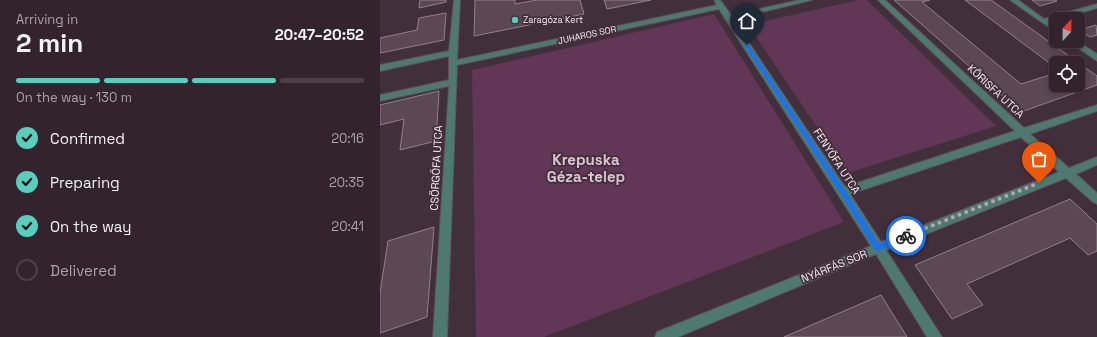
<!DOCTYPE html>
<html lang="en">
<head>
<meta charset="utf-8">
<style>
	body { margin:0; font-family:"Space Grotesk",sans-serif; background:#3d2f39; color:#f1f3f6; height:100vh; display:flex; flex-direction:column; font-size:15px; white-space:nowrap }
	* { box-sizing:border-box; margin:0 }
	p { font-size:13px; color:#a8a4aa }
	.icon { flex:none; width:22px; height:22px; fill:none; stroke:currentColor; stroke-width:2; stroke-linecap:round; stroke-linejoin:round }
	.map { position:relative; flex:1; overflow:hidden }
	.sheet { display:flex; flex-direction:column; background:#32232d; width:380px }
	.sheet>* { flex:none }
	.needle { width:26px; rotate:22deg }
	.controls { position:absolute; left:669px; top:12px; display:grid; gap:8px }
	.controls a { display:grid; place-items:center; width:36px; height:36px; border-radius:6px; background:#32232d; box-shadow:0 2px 6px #0003,0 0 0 1px #4d4049; font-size:20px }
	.pin { position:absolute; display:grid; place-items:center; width:34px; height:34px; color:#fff; margin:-41px -17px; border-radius:50% 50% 50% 0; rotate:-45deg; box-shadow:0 0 4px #0007 }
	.pin .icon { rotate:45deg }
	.courier { position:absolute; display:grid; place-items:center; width:40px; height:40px; margin:-20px; border:3px solid #1a73e8; border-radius:50%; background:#fff; color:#222; box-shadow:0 1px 5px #0007 }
	.headline em { font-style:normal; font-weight:700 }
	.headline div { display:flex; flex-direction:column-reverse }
	.headline { display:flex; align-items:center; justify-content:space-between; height:68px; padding:0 16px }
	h1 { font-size:26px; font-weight:700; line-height:30px }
	.bar { display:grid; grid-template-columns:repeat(4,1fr); gap:6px 4px; align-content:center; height:48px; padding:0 16px }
	.bar i { height:5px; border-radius:3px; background:#4d4049 }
	.bar .active { background:#5acebd }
	.bar p { grid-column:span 4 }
	ol { padding:0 16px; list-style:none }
	li { display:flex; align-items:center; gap:12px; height:44px }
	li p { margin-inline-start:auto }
	li .icon { padding:4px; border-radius:50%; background:#5acebd; color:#111; stroke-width:4 }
	li:last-child { color:#a8a4aa }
	li i { width:22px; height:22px; border:2px solid #4d4049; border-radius:50% }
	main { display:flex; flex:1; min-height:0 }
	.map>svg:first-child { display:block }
	.green { fill:#623656 }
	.building { fill:#5c4755; stroke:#957e8d }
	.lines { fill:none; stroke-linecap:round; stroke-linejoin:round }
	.minor-casing { stroke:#5f4d59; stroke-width:2 }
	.minor { fill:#4d7971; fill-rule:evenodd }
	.route { fill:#1a73e8 }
	.done { stroke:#b6a7b2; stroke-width:4; stroke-dasharray:0 7.2 }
	.poi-dot { fill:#5acebd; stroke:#422f3c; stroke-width:1.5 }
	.labels { text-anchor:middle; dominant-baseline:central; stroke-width:3.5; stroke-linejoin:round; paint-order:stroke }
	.far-poi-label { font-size:9px; fill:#f5e8f1; stroke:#422f3c; text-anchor:start }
	.far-street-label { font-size:9px; fill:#f5e8f1; stroke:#422f3c }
	.street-label { font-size:11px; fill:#f5e8f1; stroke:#422f3c }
	.district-label { font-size:15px; font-weight:bold; fill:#ddc4d4; stroke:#422f3c }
</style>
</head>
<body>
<main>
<section class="sheet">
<div class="headline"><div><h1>2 min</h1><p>Arriving in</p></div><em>20:47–20:52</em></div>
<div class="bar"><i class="active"></i><i class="active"></i><i class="active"></i><i></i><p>On the way · 130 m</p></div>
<ol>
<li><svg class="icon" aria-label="check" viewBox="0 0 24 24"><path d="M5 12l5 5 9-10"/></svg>Confirmed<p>20:16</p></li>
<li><svg class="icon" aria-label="check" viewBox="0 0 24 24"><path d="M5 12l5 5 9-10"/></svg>Preparing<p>20:35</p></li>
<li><svg class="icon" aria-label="check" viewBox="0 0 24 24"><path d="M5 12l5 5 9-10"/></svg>On the way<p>20:41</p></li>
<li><i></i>Delivered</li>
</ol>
</section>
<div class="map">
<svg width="717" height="337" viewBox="0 0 717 337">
	<rect width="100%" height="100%" fill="#422f3c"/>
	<!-- green -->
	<path class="green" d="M478 0H487L616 126 468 173 368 25Z
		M334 14 464 222 164 337H96L92 70Z"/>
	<!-- building -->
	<path class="building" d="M40 0H66V2L39 8Z
		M95 0H135V4L157 0H200L204 14 94 36Z
		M224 0H271L227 9Z
		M514 0H550L542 2 641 84 676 73V85H698V63H676V68L585 0H611L717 76V85L641 112Z
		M652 0H675L677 1 660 6Z
		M66 13 64 40 0 53V38L37 30 39 18Z
		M716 25 717 35 710 37 699 30Z
		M59 91 56 141 20 150 24 119 0 125V105Z
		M690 199 717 224V251L708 255 690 238 587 284 603 305 572 319 535 265Z
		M54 227 47 317 0 333V293L8 241Z
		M501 295 527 337H404Z"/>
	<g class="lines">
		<defs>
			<path id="minor" d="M74 0H80L77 60 337 5 334 0H340L351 15 420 0H432L353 19 465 187 635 131 498 0H505L644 128 717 105V111L650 134 689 168 717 157V165L696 174 717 193V204L713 202 686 178 506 250 562 337H547L496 254 298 337H275L277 332 491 246 339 9 77 65 67 337H53L69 86 0 101V95L69 80V56L0 71V65L69 51ZM641 137 679 172 501 242 470 194Z
				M630 0H638L664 19 717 4V8L669 22 676 27V32Z
				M688 41H697L717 54V61Z"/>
		</defs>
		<!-- minor casing -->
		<use href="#minor" class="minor-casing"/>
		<!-- minor -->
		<use href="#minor" class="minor"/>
	</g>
	<!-- route -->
	<path class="route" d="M365 44H368L465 190 499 244 526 233 529 234V239L498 251 495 250 461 194 364 45Z"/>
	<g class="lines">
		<!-- done -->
		<path class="done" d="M526 236 659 183"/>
	</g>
	<!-- markers -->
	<circle class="poi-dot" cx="135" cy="20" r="4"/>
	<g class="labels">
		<!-- far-poi labels -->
		<g class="far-poi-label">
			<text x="143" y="20">Zaragóza Kert</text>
		</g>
		<!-- far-street labels -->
		<g class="far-street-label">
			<text transform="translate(207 35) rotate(-12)">JUHAROS SOR</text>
		</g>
		<!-- street labels -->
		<g class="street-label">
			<text transform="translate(616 91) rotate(43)">KŐRISFA UTCA</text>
			<text transform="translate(457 161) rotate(57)">FENYŐFA UTCA</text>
			<text transform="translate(56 168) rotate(-87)">CSÖRGŐFA UTCA</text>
			<text transform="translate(454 266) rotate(-22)">NYÁRFÁS SOR</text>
		</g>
		<!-- district labels -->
		<g class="district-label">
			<text x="206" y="159">Krepuska<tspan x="206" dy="17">Géza-telep</tspan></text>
		</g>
	</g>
</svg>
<div class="controls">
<a><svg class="needle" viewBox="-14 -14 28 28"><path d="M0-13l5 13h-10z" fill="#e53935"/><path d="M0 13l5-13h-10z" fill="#a8a4aa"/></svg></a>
<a><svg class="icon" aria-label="locate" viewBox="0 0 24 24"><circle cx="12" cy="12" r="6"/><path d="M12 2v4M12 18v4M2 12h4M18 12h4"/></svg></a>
</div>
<div class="pin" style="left:659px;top:183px;background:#ea580c"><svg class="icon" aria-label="bag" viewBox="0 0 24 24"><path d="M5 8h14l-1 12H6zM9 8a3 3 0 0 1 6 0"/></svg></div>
<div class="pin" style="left:367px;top:45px;background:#1f2937"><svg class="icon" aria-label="home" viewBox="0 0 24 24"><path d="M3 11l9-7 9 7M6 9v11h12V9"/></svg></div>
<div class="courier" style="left:526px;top:236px"><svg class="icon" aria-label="bike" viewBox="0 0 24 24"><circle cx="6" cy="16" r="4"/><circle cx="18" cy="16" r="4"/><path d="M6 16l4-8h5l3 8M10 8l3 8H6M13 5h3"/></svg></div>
</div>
</main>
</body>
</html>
